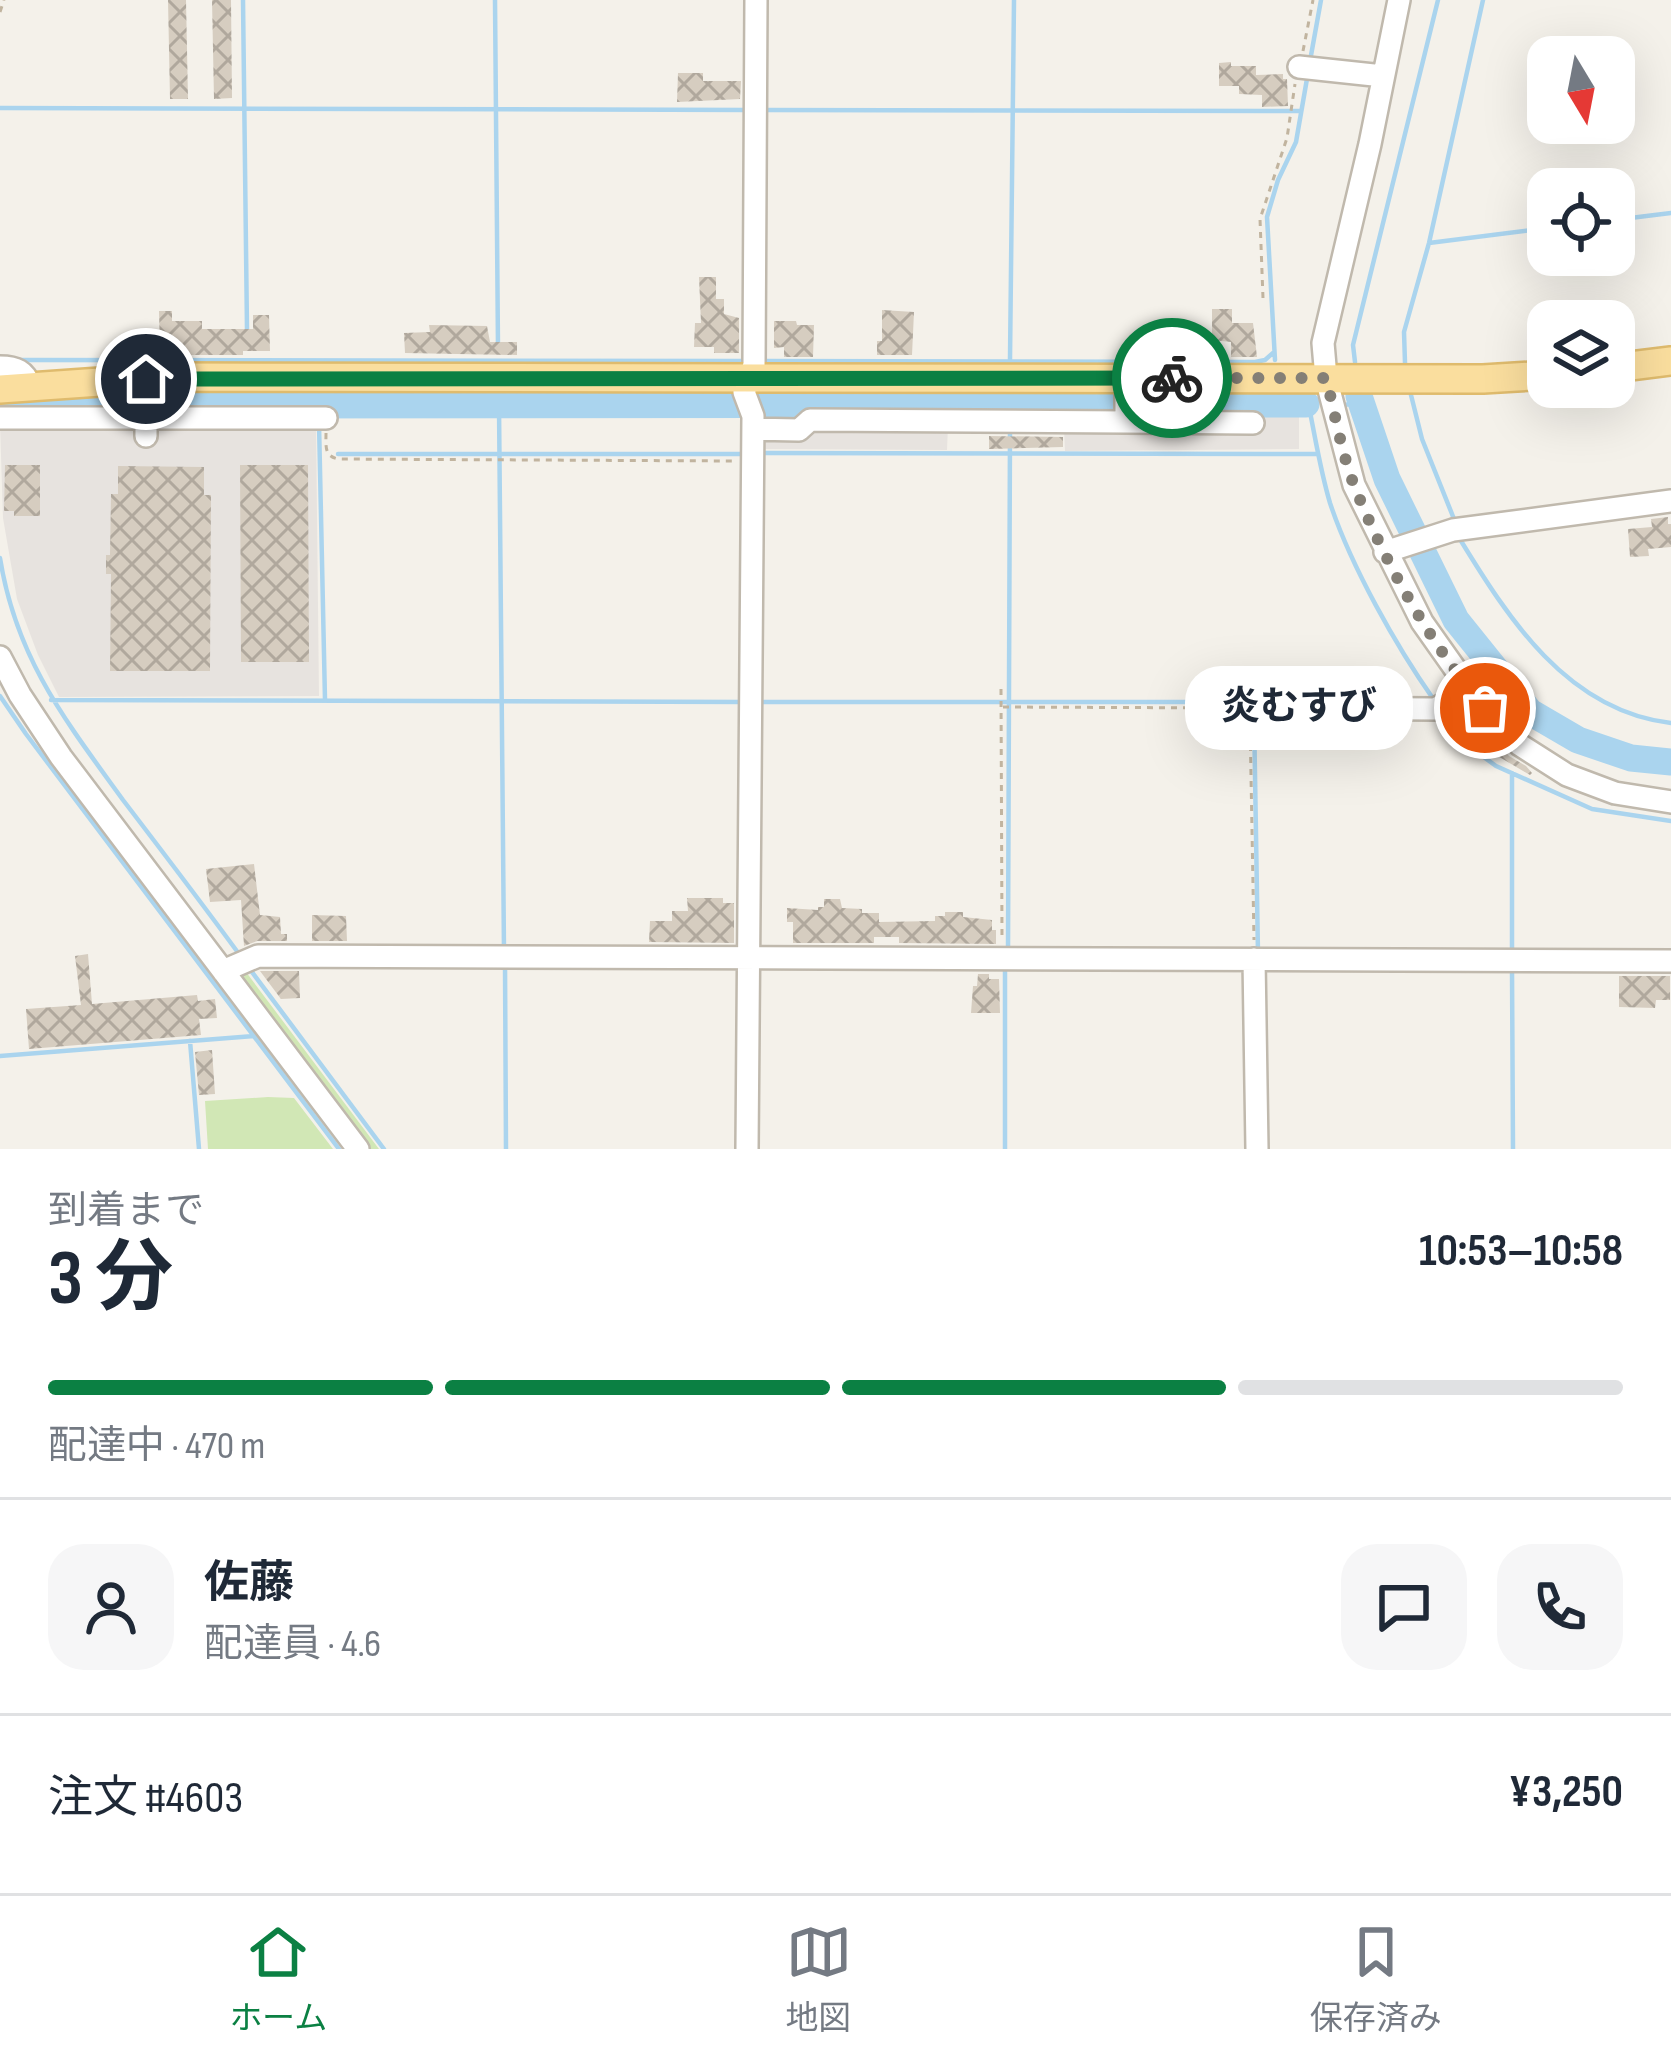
<!DOCTYPE html>
<html lang="ja">
<head>
<meta charset="utf-8">
<style>
	body { margin:0; font-family:"Sofia Sans Condensed","Noto Sans JP",sans-serif; background:#f6f6f7; color:#1f2937; height:100vh; display:flex; flex-direction:column; font-size:45px; white-space:nowrap }
	* { box-sizing:border-box; margin:0 }
	p { font-size:39px; color:#747a83 }
	.icon { flex:none; width:66px; height:66px; fill:none; stroke:currentColor; stroke-width:2; stroke-linecap:round; stroke-linejoin:round }
	.map { position:relative; height:1149px; overflow:hidden }
	.panel { display:flex; flex-direction:column; background:#fff; flex:1 }
	.panel>* { flex:none }
	.needle { width:78px; rotate:170deg }
	.controls { position:absolute; left:1527px; top:36px; display:grid; gap:24px }
	.controls a { display:grid; place-items:center; width:108px; height:108px; border-radius:24px; background:#fff; box-shadow:0 12px 48px #0002; font-size:60px }
	.pin { position:absolute; display:grid; place-items:center; width:102px; height:102px; color:#fff; margin:-51px; border:6px solid #fff; border-radius:50%; box-shadow:0 3px 12px #0007 }
	.courier { position:absolute; display:grid; place-items:center; width:120px; height:120px; margin:-60px; border:9px solid #0b8043; border-radius:50%; background:#fff; color:#222; box-shadow:0 3px 15px #0007 }
	.bubble { position:absolute; height:84px; border-radius:36px; background:#fff; box-shadow:0 12px 48px #0002; font-size:39px; font-weight:700; line-height:84px; text-align:center }
	.headline em { font-style:normal; font-weight:700 }
	.headline div { display:flex; flex-direction:column-reverse }
	.headline { display:flex; align-items:center; justify-content:space-between; height:204px; padding:0 48px }
	h1 { font-size:78px; font-weight:700; line-height:90px }
	.bar { display:grid; grid-template-columns:repeat(4,1fr); gap:18px 12px; align-content:center; height:144px; padding:0 48px }
	.bar i { height:15px; border-radius:9px; background:#e0e1e3 }
	.bar .current { background:#0b8043 }
	.bar p { grid-column:span 4 }
	.line { display:flex; align-items:center; gap:30px; padding:0 48px; border-top:3px solid #e0e1e3 }
	.line div { flex:1 }
	.round { display:grid; place-items:center; flex:none; width:126px; height:126px; border-radius:36px; background:#f6f6f7 }
	.tab-bar { display:flex; justify-content:space-around; align-items:center; height:168px; border-top:3px solid #e0e1e3; background:#fff; font-size:33px; color:#747a83 }
	.tab-bar a { display:grid; justify-items:center; gap:6px }
	.tab-bar .current { color:#0b8043 }
	.map>svg:first-child { display:block }
	.industrial { fill:#e7e3df }
	.grass { fill:#d1e7b5 }
	.lines { fill:none; stroke-linecap:round; stroke-linejoin:round }
	.stream { stroke:#aad4ee; stroke-width:4.5 }
	.river { stroke:#aad4ee; stroke-width:27 }
	.building { fill:url(#building-cross-hatch) }
	.minor-casing { stroke:#c0b9ad; stroke-width:26 }
	.major-casing { stroke:#dfbb6d; stroke-width:32 }
	.path { stroke:#c1b49f; stroke-width:3; stroke-dasharray:6 6; stroke-linecap:butt }
	.minor { stroke:#fff; stroke-width:21 }
	.major { stroke:#fade9e; stroke-width:27 }
	.done { stroke:#847f76; stroke-width:12; stroke-dasharray:0 21.6 }
	.route { stroke:#0b8043; stroke-width:15 }
</style>
</head>
<body>
<div class="map">
<svg width="1671" height="1149" viewBox="0 0 1671 1149">
	<defs>
		<pattern id="building-cross-hatch" width="8" height="8" patternUnits="userSpaceOnUse" patternTransform="scale(3)"><rect width="8" height="8" fill="#d6cdc0"/><path d="M0 0l8 8M0 8l8-8" fill="none" stroke="#b0a89d"/></pattern>
	</defs>
	<rect width="100%" height="100%" fill="#f4f1ea"/>
	<!-- industrial -->
	<path class="industrial" d="M761 411 976 412 948 426 947 450 763 449Z
		M1299 413V449L1065 451 1064 429 1014 415Z
		M316 423 319 696 59 697 38 655 17 599 3 518 0 424Z"/>
	<!-- grass -->
	<path class="grass" d="M243 968 379 1149H367L243 984Z
		M268 1097 294 1098 333 1149H208L205 1101Z"/>
	<g class="lines">
		<!-- stream -->
		<path class="stream" d="M243 0 247 330
			M495 0 498 348
			M1310 61 1321 0
			M0 108 749 110
			M760 110 1301 111
			M1614 220 1671 213
			M1429 243 1548 228
			M18 360 744 361
			M1010 360 1014 0
			M1275 360 1267 217 1278 180 1296 142 1308 73
			M762 361 1255 362 1265 360 1273 353
			M1355 362 1353 345 1438 0
			M1405 363 1404 332 1429 243 1483 0
			M1010 391V412
			M1411 395 1422 439 1456 524
			M1306 404 1310 412C1316 442 1321 473 1330 503 1351 566 1396 646 1434 700
			M247 405V388
			M499 405 504 952
			M1343 405 1361 403
			M319 423 325 700
			M760 453 1318 454
			M338 454H746
			M1458 536C1508 618 1567 711 1671 723
			M0 558C16 658 65 720 123 800 162 851 201 902 239 954
			M0 696 26 734 339 1149
			M51 700 745 702
			M759 702H1251
			M1254 714 1258 954
			M1445 714 1481 755 1496 766 1592 809 1671 821
			M1512 773V953
			M1008 952 1010 430
			M505 963 506 1149
			M249 968 384 1149
			M1512 969 1513 1149
			M190 1041 199 1149
			M0 1056 254 1036
			M1005 1149V969"/>
		<!-- river -->
		<path class="river" d="M1359 396 1387 479 1456 620 1530 712 1578 740 1631 758 1671 762
			M0 408 132 405 1306 404"/>
	</g>
	<!-- building -->
	<path class="building" d="M168 0H186L188 99H170Z
		M212 0H231L232 98 214 99Z
		M1231 62V66H1256V75L1283 74V79H1287L1288 106 1262 107V95L1239 94V86H1219V63Z
		M678 73H703V81H741L740 99 677 102Z
		M699 277H716V299H724V314L739 318V353H714V347H694L695 323H701Z
		M1212 309H1232V323H1253L1257 357H1231V342L1212 340Z
		M882 310 914 312 912 355H877V341H882Z
		M159 311H172V321H202V329H253V315H269L270 351H243V355H187V351H160Z
		M774 321H796L797 325H814L813 357H784V347L774 348Z
		M429 325 487 326 490 342H517V355L405 353 404 333 430 332Z
		M1188 336V340H1200V352H1188L1189 357 1159 358V350H1152V338Z
		M989 436 1063 437V447L989 449Z
		M5 465H40V516H14V511H4Z
		M240 465H308L309 662H241Z
		M118 466 204 467V495H211L210 671H110L111 574H106V555H110L111 494H118Z
		M1668 517V524H1671V547L1648 549 1649 556 1630 557 1628 529 1652 527 1651 519Z
		M1467 709 1509 756 1526 766 1532 773 1530 775 1484 748 1454 716Z
		M254 864 260 915 280 917 281 934H287V941H257L244 946 241 900 210 902 206 869Z
		M687 898H723V903H734V943L649 942 650 921H672V911H688Z
		M824 899H840L842 908 862 909V913H879V922L935 921V916H945V912H963V917L992 920V930H996V944L899 943V937H874V943H793V922H787V908L818 910V907H824Z
		M312 915 346 916 347 941H312Z
		M88 954 92 1004 197 995 198 1001 215 999 217 1018 199 1019 201 1035 29 1049 26 1009 81 1005 75 956Z
		M260 971H299L300 998 281 999Z
		M978 974H989V979H999L1000 1013H971L973 986H977Z
		M1619 976H1670V1000H1656L1655 1008 1619 1007Z
		M212 1050 215 1094 199 1095 195 1052Z"/>
	<g class="lines">
		<defs>
			<path id="minor" d="M1399 0 1370 144 1323 343 1326 378 1354 485 1422 622 1470 690 1501 726 1520 745 1567 775 1615 793 1671 802
				M1299 67 1383 76
				M0 367C16 367 25 371 30 386
				M0 418H326
				M1126 422 1253 423
				M753 429 799 430 810 420 1126 422V378
				M146 436V379
				M1385 552 1453 530 1671 501
				M0 657 20 695 61 757 358 1149
				M1258 708 1435 709 1470 690
				M1254 959 1257 1149
				M223 971 258 956 1671 961
				M747 1149 753 416 744 392 754 365 756 0"/>
			<path id="major" d="M1614 368 1671 361
				M0 389 171 377 1483 379 1548 375"/>
		</defs>
		<!-- minor casing -->
		<use href="#minor" class="minor-casing"/>
		<!-- major casing -->
		<use href="#major" class="major-casing"/>
		<!-- path -->
		<path class="path" d="M0 12 4 0
			M1303 51 1313 0
			M1263 298 1260 219 1287 138 1295 84
			M326 433C326 446 324 456 338 459L733 461
			M1001 689 1002 939
			M1003 707 1238 708
			M1250 721 1254 940"/>
		<!-- minor -->
		<use href="#minor" class="minor"/>
		<!-- major -->
		<use href="#major" class="major"/>
	</g>
	<g class="lines">
		<!-- done -->
		<path class="done" d="M1172 378H1326C1335 413 1341 451 1354 485 1386 565 1429 642 1485 708"/>
		<!-- route -->
		<path class="route" d="M146 379 1172 378"/>
	</g>
</svg>
<div class="controls">
<a><svg class="needle" viewBox="-14 -14 28 28"><path d="M0-13l5 13h-10z" fill="#e53935"/><path d="M0 13l5-13h-10z" fill="#747a83"/></svg></a>
<a><svg class="icon" aria-label="locate" viewBox="0 0 24 24"><circle cx="12" cy="12" r="6"/><path d="M12 2v4M12 18v4M2 12h4M18 12h4"/></svg></a>
<a><svg class="icon" aria-label="layers" viewBox="0 0 24 24"><path d="M12 4l9 5-9 5-9-5zM3 14l9 5 9-5"/></svg></a>
</div>
<div class="pin" style="left:1485px;top:708px;background:#ea580c"><svg class="icon" aria-label="bag" viewBox="0 0 24 24"><path d="M5 8h14l-1 12H6zM9 8a3 3 0 0 1 6 0"/></svg></div>
<div class="pin" style="left:146px;top:379px;background:#1f2937"><svg class="icon" aria-label="home" viewBox="0 0 24 24"><path d="M3 11l9-7 9 7M6 9v11h12V9"/></svg></div>
<div class="courier" style="left:1172px;top:378px"><svg class="icon" aria-label="bike" viewBox="0 0 24 24"><circle cx="6" cy="16" r="4"/><circle cx="18" cy="16" r="4"/><path d="M6 16l4-8h5l3 8M10 8l3 8H6M13 5h3"/></svg></div>
<div class="bubble" style="left:1185px;top:666px;width:228px">炎むすび</div>
</div>
<section class="panel">
<div class="headline"><div><h1>3 分</h1><p>到着まで</p></div><em>10:53–10:58</em></div>
<div class="bar"><i class="current"></i><i class="current"></i><i class="current"></i><i></i><p>配達中 · 470 m</p></div>
<div class="line" style="height:216px"><a class="round"><svg class="icon" aria-label="person" viewBox="0 0 24 24"><circle cx="12" cy="8" r="4"/><path d="M4 21q1-7 8-7t8 7"/></svg></a><div><b>佐藤</b><p>配達員 · 4.6</p></div><a class="round"><svg class="icon" aria-label="chat" viewBox="0 0 24 24"><path d="M4 5h16v11H9l-5 4z"/></svg></a><a class="round"><svg class="icon" aria-label="phone" viewBox="0 0 24 24"><path d="M5 4h4l2 5-3 2q2 4 5 5l2-3 5 2v4C11 20 4 13 5 4z"/></svg></a></div>
<div class="line" style="height:156px"><div>注文 #4603</div><b>¥3,250</b></div>
</section>
<nav class="tab-bar">
<a class="current"><svg class="icon" aria-label="home" viewBox="0 0 24 24"><path d="M3 11l9-7 9 7M6 9v11h12V9"/></svg>ホーム</a>
<a><svg class="icon" aria-label="map" viewBox="0 0 24 24"><path d="M3 6l6-2 6 2 6-2v14l-6 2-6-2-6 2zM9 4v14M15 6v14"/></svg>地図</a>
<a><svg class="icon" aria-label="saved" viewBox="0 0 24 24"><path d="M7 4h10v16l-5-4-5 4z"/></svg>保存済み</a>
</nav>
</body>
</html>
